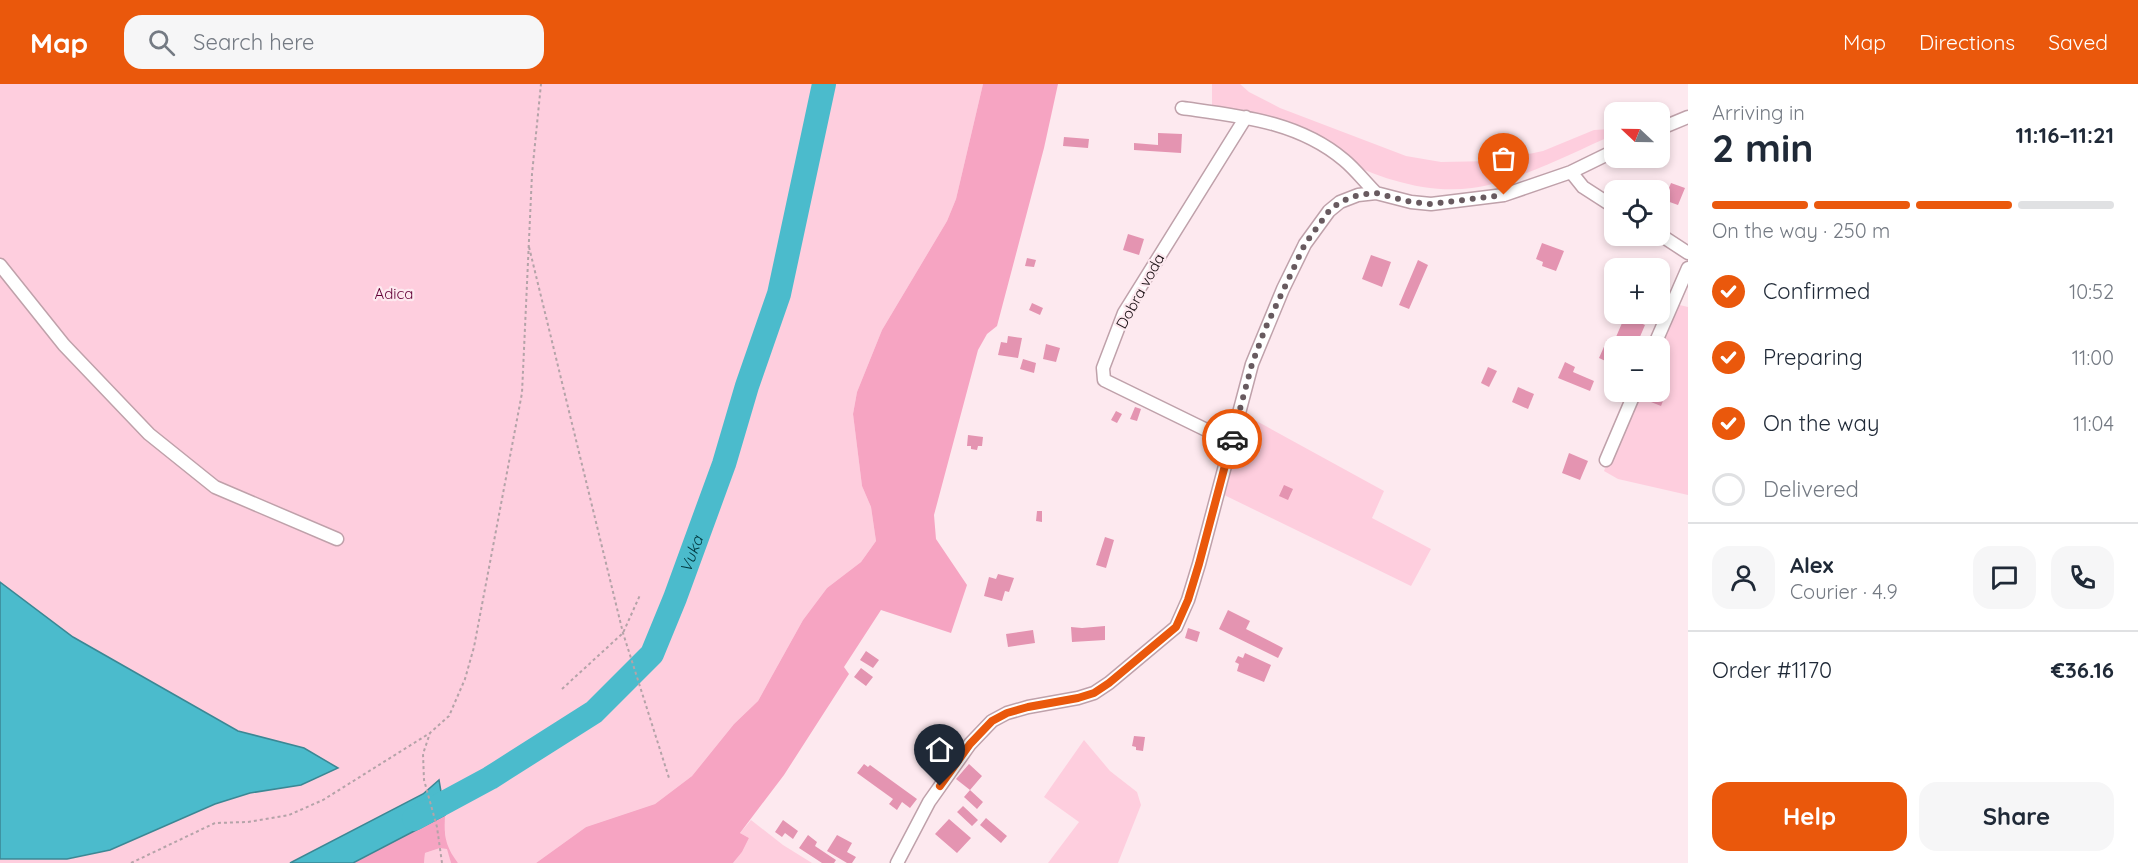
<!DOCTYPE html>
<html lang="en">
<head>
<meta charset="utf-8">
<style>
	body { margin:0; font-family:Quicksand,sans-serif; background:#f6f6f7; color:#1f2937; height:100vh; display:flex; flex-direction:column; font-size:22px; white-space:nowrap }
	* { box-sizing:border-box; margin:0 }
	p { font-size:20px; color:#747a83 }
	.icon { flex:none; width:33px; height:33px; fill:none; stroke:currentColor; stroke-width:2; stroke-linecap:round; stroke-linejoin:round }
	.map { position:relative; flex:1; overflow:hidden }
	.side { display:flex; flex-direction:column; background:#fff; width:450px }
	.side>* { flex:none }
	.needle { width:39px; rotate:292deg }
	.fabs { position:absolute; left:1604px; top:18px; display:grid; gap:12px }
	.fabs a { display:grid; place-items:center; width:66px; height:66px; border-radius:12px; background:#fff; box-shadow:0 3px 9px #0003; font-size:30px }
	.pin { position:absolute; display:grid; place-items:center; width:51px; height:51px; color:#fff; margin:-62px -26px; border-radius:50% 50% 50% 0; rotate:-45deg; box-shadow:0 0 6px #0007 }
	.pin .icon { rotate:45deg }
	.courier { position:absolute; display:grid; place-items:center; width:60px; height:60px; margin:-30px; border:4px solid #ea580c; border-radius:50%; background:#fff; color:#222; box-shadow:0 2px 8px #0007 }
	.headline em { font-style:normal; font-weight:700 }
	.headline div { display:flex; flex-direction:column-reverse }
	.headline { display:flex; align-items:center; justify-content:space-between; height:102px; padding:0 24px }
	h1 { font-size:39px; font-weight:700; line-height:45px }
	.bar { display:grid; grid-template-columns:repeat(4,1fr); gap:9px 6px; align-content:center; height:72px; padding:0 24px }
	.bar i { height:8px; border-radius:4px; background:#e0e1e3 }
	.bar .active { background:#ea580c }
	.bar p { grid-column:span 4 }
	.line { display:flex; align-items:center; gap:15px; padding:0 24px; border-top:2px solid #e0e1e3 }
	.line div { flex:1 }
	.round { display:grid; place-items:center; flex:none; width:63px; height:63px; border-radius:18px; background:#f6f6f7 }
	ol { padding:0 24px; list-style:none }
	li { display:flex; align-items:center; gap:18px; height:66px }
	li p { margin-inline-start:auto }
	li .icon { padding:6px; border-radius:50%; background:#ea580c; color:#fff; stroke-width:4 }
	li:last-child { color:#747a83 }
	li i { width:33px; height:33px; border:3px solid #e0e1e3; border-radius:50% }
	.button { display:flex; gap:12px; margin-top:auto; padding:12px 24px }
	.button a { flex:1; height:69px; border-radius:18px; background:#ea580c; color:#fff; font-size:24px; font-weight:700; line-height:69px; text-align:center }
	.button a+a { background:#f6f6f7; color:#1f2937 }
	header { display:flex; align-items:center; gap:36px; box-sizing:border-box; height:84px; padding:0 30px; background:#ea580c; color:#fff }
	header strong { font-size:28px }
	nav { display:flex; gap:33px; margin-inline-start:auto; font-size:21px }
	.search { width:420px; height:54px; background:#f6f6f7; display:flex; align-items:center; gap:15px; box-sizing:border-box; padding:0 21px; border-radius:18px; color:#747a83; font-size:22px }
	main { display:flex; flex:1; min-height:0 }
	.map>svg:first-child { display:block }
	.green { fill:#fecede }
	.forest { fill:#f6a4c2 }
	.water { fill:#4bbbcc; stroke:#3b8794; stroke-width:1.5 }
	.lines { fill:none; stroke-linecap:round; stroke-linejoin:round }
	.river { stroke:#4bbbcc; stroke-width:24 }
	.building { fill:#e494b1 }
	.minor-casing { stroke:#bfa1aa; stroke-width:15 }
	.path { stroke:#b4a3a8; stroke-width:2; stroke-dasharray:3 3; stroke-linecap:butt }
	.minor { stroke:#fff; stroke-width:12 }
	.done { stroke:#685a5f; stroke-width:6; stroke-dasharray:0 10.8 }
	.route { stroke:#ea580c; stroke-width:8 }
	.labels { text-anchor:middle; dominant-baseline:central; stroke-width:4.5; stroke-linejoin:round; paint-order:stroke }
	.street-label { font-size:15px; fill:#170d11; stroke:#fde9ef }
	.park-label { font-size:15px; fill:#630136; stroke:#fde9ef }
	.water-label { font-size:16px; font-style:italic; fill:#00373e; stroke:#fde9ef }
</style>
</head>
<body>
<header>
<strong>Map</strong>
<div class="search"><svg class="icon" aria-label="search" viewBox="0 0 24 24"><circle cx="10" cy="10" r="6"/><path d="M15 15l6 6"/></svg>Search here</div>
<nav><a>Map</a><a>Directions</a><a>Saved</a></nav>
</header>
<main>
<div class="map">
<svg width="1688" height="779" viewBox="0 0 1688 779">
	<rect width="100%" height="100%" fill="#fde9ef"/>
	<!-- green -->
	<path class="green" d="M0 0H983L956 115 947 137 882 246 857 308 853 330 862 402 871 423 876 457 861 478 827 504 803 536 758 617 734 640 692 692 655 720 586 743 536 779H458L448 766 451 779H424L425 769 440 764H447C444 742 443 719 439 696L423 710 290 779H0V776L67 775 110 766 215 720 250 709 304 664 238 647 73 553 0 498Z
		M1212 0H1240L1249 8 1280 24 1406 72 1441 78 1494 77 1543 67 1594 46 1611 45 1613 51C1570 70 1519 97 1472 104 1428 110 1379 95 1340 74 1326 66 1312 54 1297 49 1270 39 1240 35 1212 28Z
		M1671 219 1688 223V411L1618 395 1604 387 1635 308H1659V262Z
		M1240 328 1384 407 1372 434 1431 465 1411 502 1218 408Z
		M1084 656 1110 687 1137 708 1141 721 1118 779H1048L1079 738 1044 713Z
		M751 736 783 761 812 779H733L742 768 749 754 740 749Z"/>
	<!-- forest -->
	<path class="forest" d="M983 0H1058L1044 64 997 242 987 250 978 266 934 431 936 455 967 501 951 549 881 526 844 583 849 590 847 593 784 691 740 749 749 754 742 768 733 779H536L586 743 655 720 692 692 734 640 758 617 803 536 827 504 861 478 876 457 871 423 862 402 853 330 857 308 882 246 947 137 956 115Z
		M445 731C444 752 445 762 458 779H451L447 765 440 764 425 769 424 779H352Z"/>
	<!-- water -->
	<path class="water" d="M0 498 73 553 238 647 304 664 338 684 301 701 250 709 215 720 110 766 67 775H0Z
		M439 696 445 731 353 779H290L423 710Z"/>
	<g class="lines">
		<!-- river -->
		<path class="river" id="s1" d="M414 735 490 694 594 628 652 570 675 514 724 380 747 302 779 210 824 0"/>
	</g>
	<!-- building -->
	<path class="building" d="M1158 49 1182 50 1181 69 1134 66V59L1158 61Z
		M1064 53 1089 55 1088 64 1063 62Z
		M1671 99 1685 104 1678 121 1664 116Z
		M1128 150 1144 155 1139 171 1123 166Z
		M1542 159 1564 167 1556 187 1542 182 1543 178 1536 175Z
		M1371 171 1391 178 1382 203 1362 195Z
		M1027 174 1036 176 1034 183 1025 182Z
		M1418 176 1428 181 1409 225 1399 221Z
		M1032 219 1043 224 1040 231 1029 226Z
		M1625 232 1645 241 1636 262 1616 253Z
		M1008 252 1022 254 1018 274 998 271 1001 258 1007 259Z
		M1607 256 1620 262H1614V281L1599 274Z
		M1046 260 1060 264 1056 278 1043 275Z
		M1023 275 1036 279 1034 289 1020 285Z
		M1565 278 1575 283 1573 288 1594 297 1590 307 1558 294Z
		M1488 283 1497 287 1489 303 1481 299Z
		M1659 298 1669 302 1661 322 1641 314 1643 308H1659Z
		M1518 303 1534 310 1528 325 1512 318Z
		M1135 323 1141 325 1137 337 1130 335Z
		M1116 327 1122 330 1117 339 1111 336Z
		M968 351 983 353 982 362H978L977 366 971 365V362H967Z
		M1569 369 1588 377 1580 396 1562 389Z
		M1284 401 1293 405 1288 416 1279 412Z
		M1037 427H1042V438L1036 437Z
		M1105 453 1114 456 1106 484 1096 481Z
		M998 490 1014 494 1009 508 1005 507 1002 517 984 512 989 493 996 495Z
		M1228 526 1250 537 1246 545 1283 564 1278 574 1219 545Z
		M1105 542V556L1072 558 1071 543 1082 544Z
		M1188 544 1200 548 1197 558 1185 554Z
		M1033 546 1035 559 1008 563 1006 550Z
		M866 567 879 576 873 584 860 576Z
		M1245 569 1271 581 1264 598 1237 587 1239 580 1235 578 1238 572 1243 574Z
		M861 584 873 593 866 602 854 593Z
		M1134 652 1145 653 1143 667 1136 666V663L1132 662Z
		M864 680 868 683 870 681 917 715 910 724 902 718 897 726 889 720 893 715 857 689Z
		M969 680 982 692 970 706 956 695Z
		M970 706 983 718 977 725 964 713Z
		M963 722 978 736 972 742 957 728Z
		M986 734 1007 752 1001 759 980 741Z
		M949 735 971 754 957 769 935 750Z
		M783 736 798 747 793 755 785 749 782 753 775 748Z
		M808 751 817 758 815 762 836 776 834 779H822L799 764Z
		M837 751 852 759 847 768 856 773 852 779H847L827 767Z"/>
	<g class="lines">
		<defs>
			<path id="minor" d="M1182 24C1239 32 1298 37 1344 76 1355 85 1365 98 1376 109
				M1659 45 1688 33
				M1571 88 1583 103 1614 123
				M1659 150 1688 169
				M0 181 64 261 149 350 215 403 337 455
				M1654 262 1688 184
				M1231 358 1104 296 1103 284 1124 229 1246 33
				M1606 376 1635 308
				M897 779 929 718 970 660 992 637 1007 629 1028 623 1078 614 1094 609 1109 599 1176 543 1188 516 1199 480 1252 280 1283 205 1305 160 1329 127 1340 118 1358 111 1376 109 1411 118 1431 120 1504 111 1571 88 1614 67"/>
		</defs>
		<!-- minor casing -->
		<use href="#minor" class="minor-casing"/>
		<!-- path -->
		<path class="path" d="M529 163 623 549 669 694
			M562 605 623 549 640 511
			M131 779 215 739 248 738 289 731 323 716 430 649
			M442 779 437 743 424 696 423 670 430 649 449 632 465 595 474 563 522 309 532 90 541 0"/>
		<!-- minor -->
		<use href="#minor" class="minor"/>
	</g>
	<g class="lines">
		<!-- done -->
		<path class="done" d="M1232 355 1252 280 1265 245 1305 160 1329 127 1340 118 1358 111 1376 109 1411 118 1431 120 1504 111"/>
		<!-- route -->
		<path class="route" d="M940 702 970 660 992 637 1007 629 1028 623 1078 614 1094 609 1109 599 1176 543 1188 516 1199 480 1232 355"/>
	</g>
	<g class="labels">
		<!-- street labels -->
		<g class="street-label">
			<text transform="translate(1140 207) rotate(-61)">Dobra voda</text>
		</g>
		<!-- park labels -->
		<g class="park-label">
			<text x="394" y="209">Adica</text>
		</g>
		<!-- water labels -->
		<g class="water-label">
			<text stroke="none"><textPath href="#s1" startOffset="399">Vuka</textPath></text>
		</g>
	</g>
</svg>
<div class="fabs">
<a><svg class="needle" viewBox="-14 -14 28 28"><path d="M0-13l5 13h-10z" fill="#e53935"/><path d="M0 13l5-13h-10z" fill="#747a83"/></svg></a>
<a><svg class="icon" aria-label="locate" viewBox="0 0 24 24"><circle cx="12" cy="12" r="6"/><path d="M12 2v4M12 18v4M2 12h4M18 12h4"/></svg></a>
<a>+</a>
<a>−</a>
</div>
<div class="pin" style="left:1504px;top:111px;background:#ea580c"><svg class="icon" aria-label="bag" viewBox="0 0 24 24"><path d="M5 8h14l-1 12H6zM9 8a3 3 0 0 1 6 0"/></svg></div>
<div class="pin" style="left:940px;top:702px;background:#1f2937"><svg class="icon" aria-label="home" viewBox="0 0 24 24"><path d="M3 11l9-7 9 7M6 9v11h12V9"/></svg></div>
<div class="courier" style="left:1232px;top:355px"><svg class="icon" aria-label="car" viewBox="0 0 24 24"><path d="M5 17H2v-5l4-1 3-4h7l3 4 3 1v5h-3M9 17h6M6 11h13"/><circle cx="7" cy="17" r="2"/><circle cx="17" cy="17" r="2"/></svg></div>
</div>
<section class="side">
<div class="headline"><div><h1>2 min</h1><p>Arriving in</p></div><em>11:16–11:21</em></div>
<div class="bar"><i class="active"></i><i class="active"></i><i class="active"></i><i></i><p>On the way · 250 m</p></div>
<ol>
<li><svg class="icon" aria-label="check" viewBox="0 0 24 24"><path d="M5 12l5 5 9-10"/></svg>Confirmed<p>10:52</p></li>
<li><svg class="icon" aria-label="check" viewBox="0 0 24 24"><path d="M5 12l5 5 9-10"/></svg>Preparing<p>11:00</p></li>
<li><svg class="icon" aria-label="check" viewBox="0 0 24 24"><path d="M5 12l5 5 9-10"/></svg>On the way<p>11:04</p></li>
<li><i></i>Delivered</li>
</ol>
<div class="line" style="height:108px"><a class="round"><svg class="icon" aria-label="person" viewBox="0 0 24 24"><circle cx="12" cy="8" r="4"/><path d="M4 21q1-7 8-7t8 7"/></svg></a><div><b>Alex</b><p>Courier · 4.9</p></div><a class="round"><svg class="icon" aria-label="chat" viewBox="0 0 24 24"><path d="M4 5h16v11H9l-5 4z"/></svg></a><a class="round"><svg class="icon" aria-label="phone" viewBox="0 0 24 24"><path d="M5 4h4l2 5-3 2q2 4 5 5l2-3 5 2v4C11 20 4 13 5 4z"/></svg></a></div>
<div class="line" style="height:78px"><div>Order #1170</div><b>€36.16</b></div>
<div class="button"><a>Help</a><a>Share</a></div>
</section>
</main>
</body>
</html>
